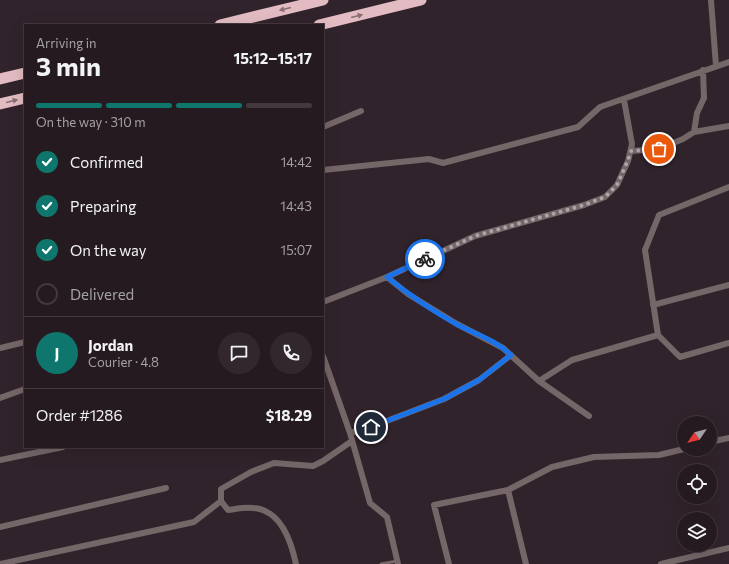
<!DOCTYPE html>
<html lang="en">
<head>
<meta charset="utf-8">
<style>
	body { margin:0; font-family:Commissioner,sans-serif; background:#31272d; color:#f1f3f6; height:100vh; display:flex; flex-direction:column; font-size:15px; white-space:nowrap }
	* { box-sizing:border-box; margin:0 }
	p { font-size:13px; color:#a3a1a5 }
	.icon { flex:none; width:22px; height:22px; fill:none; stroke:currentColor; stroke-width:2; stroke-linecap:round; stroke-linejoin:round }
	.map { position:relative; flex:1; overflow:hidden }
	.side { position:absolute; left:24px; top:24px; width:300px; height:424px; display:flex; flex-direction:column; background:#251a20; border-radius:0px; box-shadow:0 4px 16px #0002,0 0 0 1px #42383e }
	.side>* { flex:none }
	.needle { width:26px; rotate:235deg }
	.buttons { position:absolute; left:677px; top:416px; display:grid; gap:8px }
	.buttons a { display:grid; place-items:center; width:40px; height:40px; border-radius:50%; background:#251a20; box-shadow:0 4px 16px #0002,0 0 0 1px #42383e; font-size:20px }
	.pin { position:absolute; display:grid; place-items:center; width:34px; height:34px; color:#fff; margin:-17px; border:2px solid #fff; border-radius:50%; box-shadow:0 1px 4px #0007 }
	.courier { position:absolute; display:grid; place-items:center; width:40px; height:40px; margin:-20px; border:3px solid #1a73e8; border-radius:50%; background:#fff; color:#222; box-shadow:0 1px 5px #0007 }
	.headline em { font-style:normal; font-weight:700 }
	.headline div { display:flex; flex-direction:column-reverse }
	.headline { display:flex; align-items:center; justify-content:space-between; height:68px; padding:0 12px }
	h1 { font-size:26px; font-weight:700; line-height:30px }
	.bar { display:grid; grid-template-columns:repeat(4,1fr); gap:6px 4px; align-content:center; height:48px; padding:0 12px }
	.bar i { height:5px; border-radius:3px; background:#42383e }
	.bar .current { background:#0f766e }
	.bar p { grid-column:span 4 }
	.line { display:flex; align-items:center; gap:10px; padding:0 12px; border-top:1px solid #42383e }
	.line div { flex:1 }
	.round { display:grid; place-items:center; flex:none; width:42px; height:42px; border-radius:21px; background:#31272d }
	ol { padding:0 12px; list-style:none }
	li { display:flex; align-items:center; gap:12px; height:44px }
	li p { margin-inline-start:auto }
	li .icon { padding:4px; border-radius:50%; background:#0f766e; color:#fff; stroke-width:4 }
	li:last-child { color:#a3a1a5 }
	li i { width:22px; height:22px; border:2px solid #42383e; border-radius:50% }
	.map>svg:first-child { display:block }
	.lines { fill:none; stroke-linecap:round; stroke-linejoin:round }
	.lane { stroke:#756668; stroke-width:3 }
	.street { stroke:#756668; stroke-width:6 }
	.highway { stroke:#e2bcc2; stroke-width:11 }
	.oneway { fill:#866e73 }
	.done { stroke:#afa4aa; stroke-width:4; stroke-dasharray:0 7.2 }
	.route { stroke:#1a73e8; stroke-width:5 }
</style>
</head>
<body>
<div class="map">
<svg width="729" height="564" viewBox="0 0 729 564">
	<rect width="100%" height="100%" fill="#31232b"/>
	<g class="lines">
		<!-- lane -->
		<path class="lane" d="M381 564 397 561"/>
		<!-- street -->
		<path class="street" d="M711 0 716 66
			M323 127 361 111
			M694 132 697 113 704 98 703 70
			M631 151 659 149 683 139 694 132 729 126
			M323 170 429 159 443 163 578 127 600 107 729 62
			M387 277 475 236 584 205 605 197 617 185 628 161 632 144 624 100
			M323 302 387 277 408 294 457 324 503 348 539 381 589 416
			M653 305 729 285
			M658 335 645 250 659 215 729 187
			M0 348 25 342
			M323 356 350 433 370 503 387 517 398 564
			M539 381 572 360 658 335 680 357 729 343
			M0 398 25 389
			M350 433 371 427 444 399 479 380 511 355
			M710 442 729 438
			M0 460 63 447
			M508 490 526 564
			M221 501 228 510C236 509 245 507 253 508 281 510 291 541 296 564
			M0 527 166 488
			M0 564 194 522 221 501V489L251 472 274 463 313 466 323 461 352 441
			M449 564 434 505 508 490 552 467 594 457 659 455 684 449
			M661 564 729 548"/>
		<!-- highway -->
		<path class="highway" d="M220 25 323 0
			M319 25 421 0
			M0 79 25 73
			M0 104 25 98"/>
	</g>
	<!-- one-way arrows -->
	<defs><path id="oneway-solid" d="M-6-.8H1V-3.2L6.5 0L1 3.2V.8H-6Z"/></defs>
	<g class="oneway">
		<use href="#oneway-solid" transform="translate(285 9) rotate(166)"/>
		<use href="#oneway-solid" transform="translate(357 16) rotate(-14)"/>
		<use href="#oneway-solid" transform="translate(12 101) rotate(-14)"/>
	</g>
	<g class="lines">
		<!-- done -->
		<path class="done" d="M425 259 475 236 584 205 605 197 617 185 628 160 631 151 659 149"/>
		<!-- route -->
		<path class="route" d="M371 427 444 399 479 380 511 355C497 341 476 334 458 325 433 311 409 295 387 277L425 259"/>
	</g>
</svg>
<div class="buttons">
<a><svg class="needle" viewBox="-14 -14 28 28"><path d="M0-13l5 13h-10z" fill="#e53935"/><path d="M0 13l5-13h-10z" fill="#a3a1a5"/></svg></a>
<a><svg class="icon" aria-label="locate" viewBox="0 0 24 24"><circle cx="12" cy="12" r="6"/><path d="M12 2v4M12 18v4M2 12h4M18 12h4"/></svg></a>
<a><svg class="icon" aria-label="layers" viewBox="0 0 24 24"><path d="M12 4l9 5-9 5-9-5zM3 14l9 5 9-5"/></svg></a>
</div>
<div class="pin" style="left:659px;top:149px;background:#ea580c"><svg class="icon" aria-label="bag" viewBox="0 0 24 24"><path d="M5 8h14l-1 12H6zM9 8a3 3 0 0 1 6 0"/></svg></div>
<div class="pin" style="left:371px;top:427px;background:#1f2937"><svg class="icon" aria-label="home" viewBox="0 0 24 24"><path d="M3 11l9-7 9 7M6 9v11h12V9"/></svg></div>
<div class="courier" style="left:425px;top:259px"><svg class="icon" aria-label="bike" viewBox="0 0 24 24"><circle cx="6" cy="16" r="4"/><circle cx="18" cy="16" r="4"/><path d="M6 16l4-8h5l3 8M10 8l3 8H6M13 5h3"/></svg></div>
<section class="side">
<div class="headline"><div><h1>3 min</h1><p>Arriving in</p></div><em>15:12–15:17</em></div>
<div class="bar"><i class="current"></i><i class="current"></i><i class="current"></i><i></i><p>On the way · 310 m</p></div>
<ol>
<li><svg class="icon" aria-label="check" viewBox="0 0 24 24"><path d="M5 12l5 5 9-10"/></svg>Confirmed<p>14:42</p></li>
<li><svg class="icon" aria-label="check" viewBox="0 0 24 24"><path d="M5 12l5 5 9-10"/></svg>Preparing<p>14:43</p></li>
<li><svg class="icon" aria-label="check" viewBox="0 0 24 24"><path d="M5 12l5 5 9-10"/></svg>On the way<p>15:07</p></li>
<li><i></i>Delivered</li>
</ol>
<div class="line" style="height:72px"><b class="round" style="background:#0f766e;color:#fff">J</b><div><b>Jordan</b><p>Courier · 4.8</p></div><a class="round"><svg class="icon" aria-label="chat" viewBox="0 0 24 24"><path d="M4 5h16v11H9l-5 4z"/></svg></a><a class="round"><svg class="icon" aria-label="phone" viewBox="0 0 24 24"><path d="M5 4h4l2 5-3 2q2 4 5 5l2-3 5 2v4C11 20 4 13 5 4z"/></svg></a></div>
<div class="line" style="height:52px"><div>Order #1286</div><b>$18.29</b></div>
</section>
</div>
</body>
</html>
